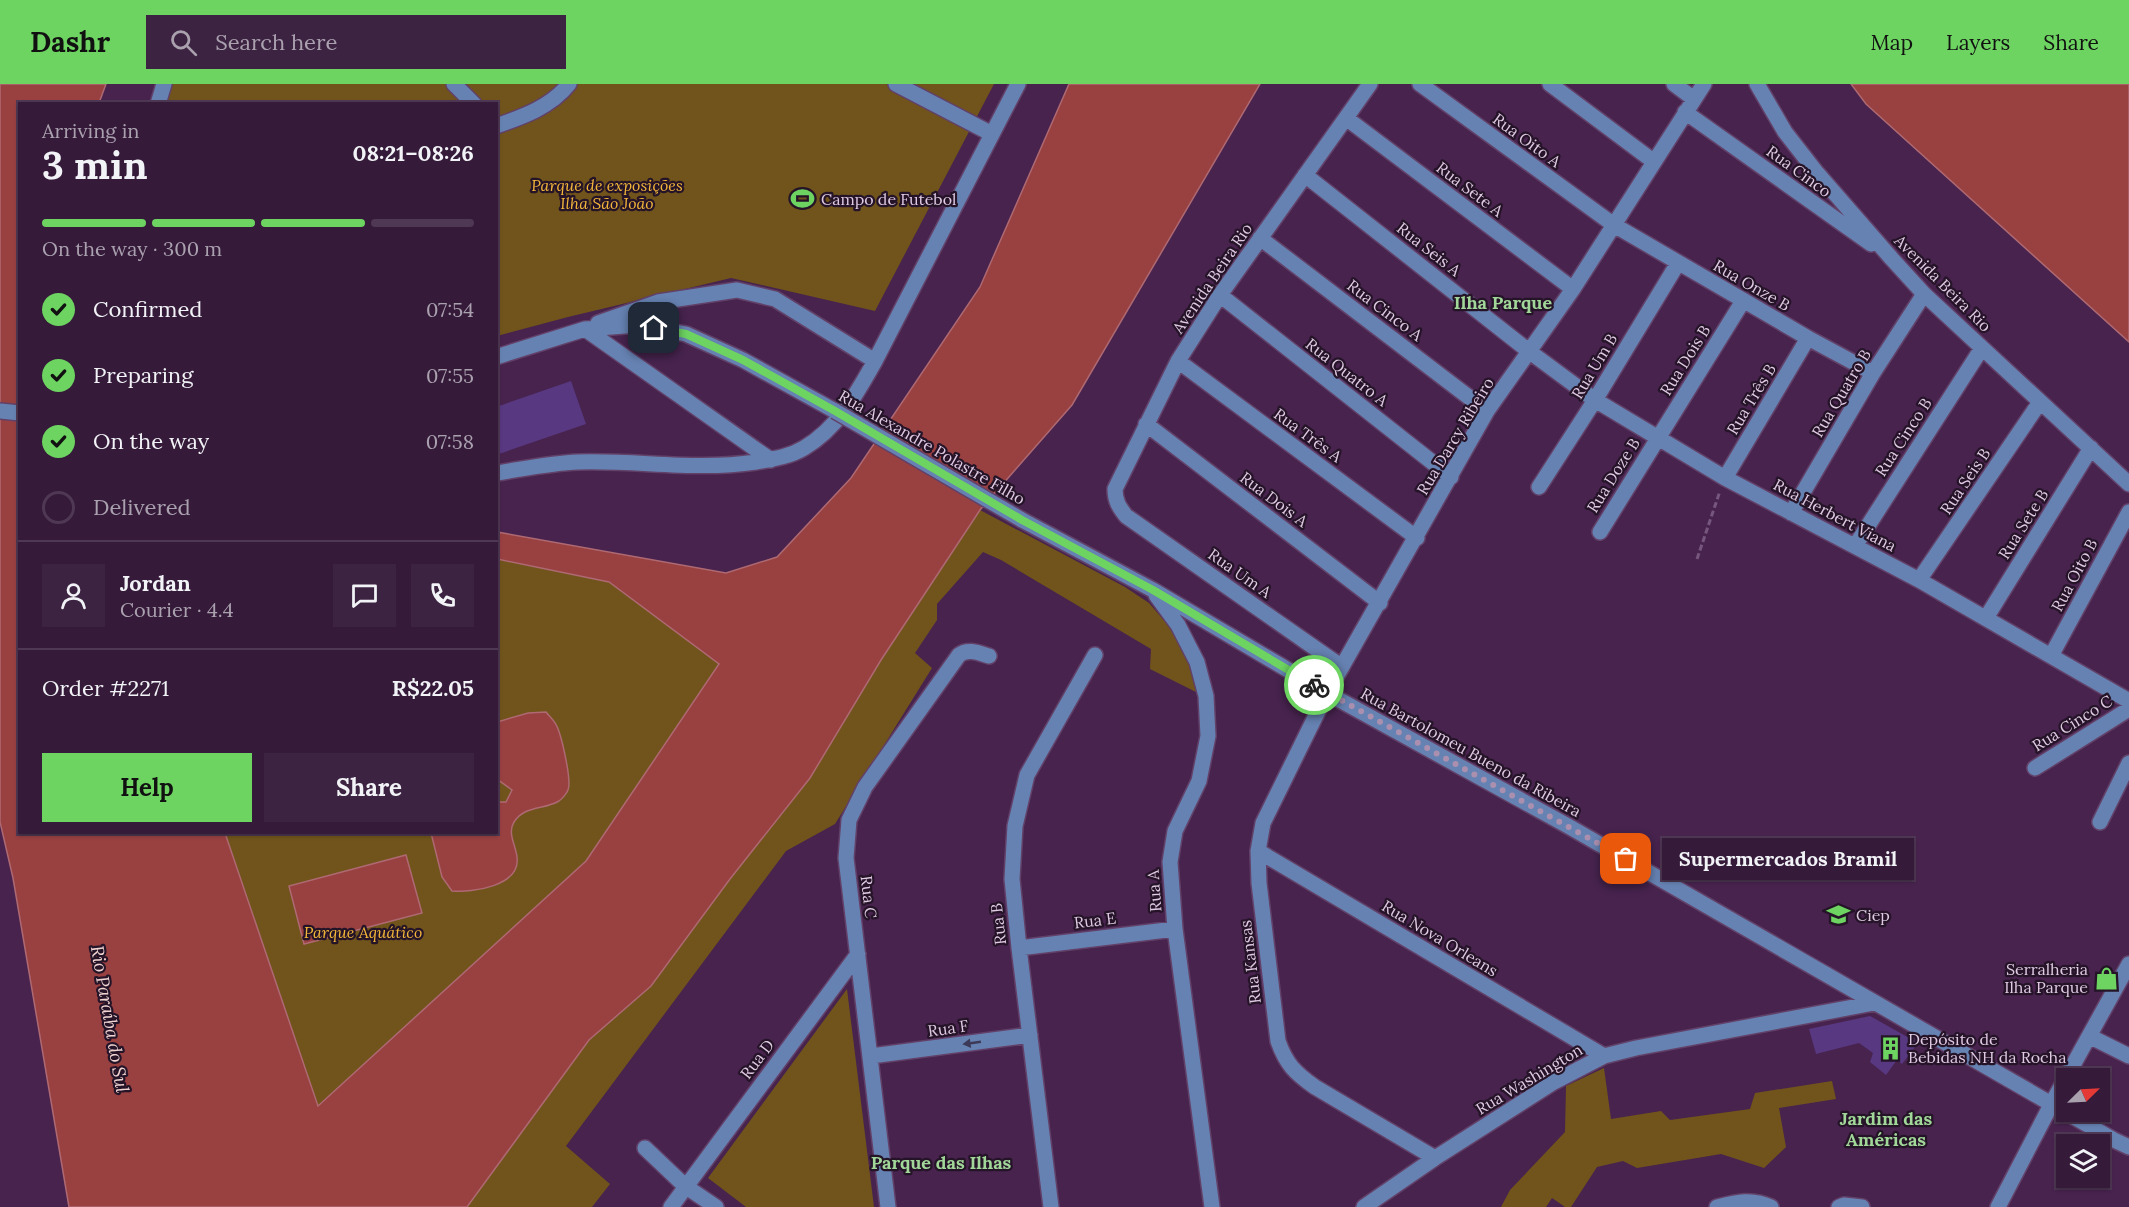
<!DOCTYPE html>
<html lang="en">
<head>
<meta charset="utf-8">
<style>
	body { margin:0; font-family:Lora,serif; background:#3d2342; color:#f1f3f6; height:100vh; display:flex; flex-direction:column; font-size:22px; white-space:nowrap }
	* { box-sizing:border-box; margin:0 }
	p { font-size:20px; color:#aaa1af }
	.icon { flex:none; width:33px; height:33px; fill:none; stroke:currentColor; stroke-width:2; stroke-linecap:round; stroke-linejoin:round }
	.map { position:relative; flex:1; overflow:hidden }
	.sheet { position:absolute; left:18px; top:18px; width:480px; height:732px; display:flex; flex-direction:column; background:#351a3a; border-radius:0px; box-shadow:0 2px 4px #0004,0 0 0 2px #4f3854 }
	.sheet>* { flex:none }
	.needle { width:39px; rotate:66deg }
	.controls { position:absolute; left:2056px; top:984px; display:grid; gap:12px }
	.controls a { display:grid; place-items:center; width:54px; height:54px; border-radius:0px; background:#351a3a; box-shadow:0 2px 4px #0004,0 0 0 2px #4f3854; font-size:30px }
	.pin { position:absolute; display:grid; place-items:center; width:51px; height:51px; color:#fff; margin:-26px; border-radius:12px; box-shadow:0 3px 9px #0006 }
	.courier { position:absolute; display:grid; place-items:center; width:60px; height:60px; margin:-30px; border:4px solid #6dd361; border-radius:50%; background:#fff; color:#222; box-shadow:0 2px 8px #0007 }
	.bubble { position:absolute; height:42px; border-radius:0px; background:#351a3a; box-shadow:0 2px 4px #0004,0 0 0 2px #4f3854; font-size:20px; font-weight:700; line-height:42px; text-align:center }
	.headline em { font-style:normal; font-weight:700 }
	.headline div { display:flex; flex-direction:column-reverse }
	.headline { display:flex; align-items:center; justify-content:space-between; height:102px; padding:0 24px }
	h1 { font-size:39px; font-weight:700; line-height:45px }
	.bar { display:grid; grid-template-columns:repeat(4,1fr); gap:9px 6px; align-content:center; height:72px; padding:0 24px }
	.bar i { height:8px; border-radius:4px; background:#4f3854 }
	.bar .active { background:#6dd361 }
	.bar p { grid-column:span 4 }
	.line { display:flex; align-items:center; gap:15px; padding:0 24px; border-top:2px solid #4f3854 }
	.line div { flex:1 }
	.round { display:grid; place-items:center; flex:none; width:63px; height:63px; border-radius:0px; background:#3d2342 }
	ol { padding:0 24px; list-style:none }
	li { display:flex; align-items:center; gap:18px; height:66px }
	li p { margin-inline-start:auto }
	li .icon { padding:6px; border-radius:50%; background:#6dd361; color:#111; stroke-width:4 }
	li:last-child { color:#aaa1af }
	li i { width:33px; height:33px; border:3px solid #4f3854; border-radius:50% }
	.action { display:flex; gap:12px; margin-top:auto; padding:12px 24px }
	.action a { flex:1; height:69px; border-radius:0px; background:#6dd361; color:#111; font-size:24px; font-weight:700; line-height:69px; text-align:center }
	.action a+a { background:#3d2342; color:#f1f3f6 }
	header { display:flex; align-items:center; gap:36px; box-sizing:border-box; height:84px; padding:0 30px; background:#6dd361; color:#111 }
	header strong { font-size:28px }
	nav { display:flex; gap:33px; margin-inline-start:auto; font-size:21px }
	.search { width:420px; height:54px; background:#3d2342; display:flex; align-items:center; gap:15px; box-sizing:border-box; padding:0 21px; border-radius:0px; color:#aaa1af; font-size:22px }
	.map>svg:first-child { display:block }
	.green { fill:#70541b }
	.water { fill:#994041; stroke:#ae6972; stroke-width:1.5 }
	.building { fill:#583881 }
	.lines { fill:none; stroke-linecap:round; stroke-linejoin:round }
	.minor-casing { stroke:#624169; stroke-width:18 }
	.path { stroke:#76567c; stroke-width:3; stroke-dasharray:6 3; stroke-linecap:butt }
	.minor { stroke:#6682b2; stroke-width:15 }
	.minor-bridge-casing { stroke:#624169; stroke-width:18; stroke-linecap:butt }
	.minor-bridge { stroke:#6682b2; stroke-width:15 }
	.oneway { fill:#3c3a58 }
	.done { stroke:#aa8faf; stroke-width:6; stroke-dasharray:0 10.8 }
	.route { stroke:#6dd361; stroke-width:8 }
	.labels { text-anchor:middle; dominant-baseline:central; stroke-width:4.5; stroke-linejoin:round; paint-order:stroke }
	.street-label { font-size:16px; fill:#dfc9e3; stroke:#251428 }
	.park-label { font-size:16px; font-style:italic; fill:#f2b63a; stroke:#251428 }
	.poi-label { font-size:16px; fill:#dfc9e3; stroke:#251428; text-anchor:start }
	.neighbourhood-label { font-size:18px; font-weight:bold; fill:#a2d79a; stroke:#251428 }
	.water-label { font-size:18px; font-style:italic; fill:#efd4d2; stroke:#251428 }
</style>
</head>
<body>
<header>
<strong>Dashr</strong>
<div class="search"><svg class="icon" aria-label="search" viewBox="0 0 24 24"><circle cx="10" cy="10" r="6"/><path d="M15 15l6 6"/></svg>Search here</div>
<nav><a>Map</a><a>Layers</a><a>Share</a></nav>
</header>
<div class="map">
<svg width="2129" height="1123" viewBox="0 0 2129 1123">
	<rect width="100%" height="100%" fill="#47234e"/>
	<!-- green -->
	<path class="green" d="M159 0H994L875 227 731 194 568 233 497 252 496 20H153Z
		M980 426 1125 503 1149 519 1168 541 1188 575 1196 608 1150 585 1151 565 1001 476 983 468 937 520V536L915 569 932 584 835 740 786 767 566 1062 610 1100 592 1123H467L589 956 651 902 730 795 810 694 881 576Z
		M497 475 609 498 720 580 586 777 317 1023 225 749 496 748Z
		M847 905 874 1123H746L708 1094Z
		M1604 984 1611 1035 1661 1027 1670 1036 1750 1025 1755 1009 1832 997 1836 1015 1779 1024 1786 1063 1764 1084 1721 1070 1637 1084 1623 1077 1597 1083 1571 1123H1565L1552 1114 1546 1123H1501L1510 1106 1565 1048 1566 1002Z"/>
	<!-- water -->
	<path class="water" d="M0 0H106L99 19 20 20V748L225 749 318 1022 586 777 719 580 609 498 497 475V448L726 489 777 473 851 394 980 203 1069 0H1260L1072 321 980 426 881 576 810 694 730 795 651 902 589 956 467 1123H69L13 794 0 738Z
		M1851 0H2129V258L1866 20Z
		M546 628C549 632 553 635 555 639 561 647 572 697 568 706 567 709 562 715 559 717 544 726 525 721 514 738 507 749 516 762 517 773 521 802 472 809 452 807L442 793 431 749 496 748 497 718H506L512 706 497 695V638L528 629Z
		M406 771 422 829 304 860 289 802Z"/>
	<!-- building -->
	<path class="building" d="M571 297 586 340 496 371V323Z
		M1870 932 1918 959 1902 980 1897 976 1886 991 1870 978 1873 969 1859 959 1816 970 1809 945Z"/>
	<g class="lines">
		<defs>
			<path id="minor" d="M454 0 474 20
				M896 0 992 50
				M1420 0 1614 141 1808 254 1873 289
				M1550 0 1653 77
				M1674 0 1694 15
				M1757 0 1785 48 1817 89 1892 175 1924 210 2129 400
				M158 20 164 0
				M1685 28 1871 160
				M1346 34 1573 205
				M496 42C522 33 551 23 569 0
				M1305 91 1530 268 1595 316 1725 394 1919 496 2129 617
				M1260 154 1487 327
				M1220 211 1451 393
				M598 239 658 218 737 206 775 215 875 277
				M585 245 771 376
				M496 273 585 245 638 241 686 250 743 276 835 327
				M1178 277 1417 454
				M0 327 20 329
				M1146 340 1380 519
				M496 389C523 385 551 379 578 378 638 376 697 387 756 378 773 375 789 373 804 364 838 344 857 309 875 277L1018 0
				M1725 394 1808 254
				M1539 403 1595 316 1678 179
				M1791 429 1873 289 1924 210
				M1022 436 1153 506 1327 609 1568 742 2114 1056 2129 1063
				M1600 448 1743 217
				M1855 462 1982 264
				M1919 496 2040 318
				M1156 511 1178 541 1197 578 1206 612 1208 652 1199 697 1175 747 1170 778 1175 845 1212 1123
				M1986 534 2091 364
				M2051 572 2129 428
				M1342 583 1126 432C1119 423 1115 417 1115 405L1178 277 1220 211 1370 0
				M2035 684 2129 625
				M2100 738 2129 679
				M1258 767 1604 972
				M1019 864 1175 845
				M2089 952 2129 972
				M871 972 1030 951
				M645 1064 685 1102 716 1123
				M1435 1074 1315 1003C1295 989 1286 980 1278 957L1259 799 1258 767 1263 739 1327 609 1487 327 1573 205 1704 0
				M671 1123 858 870
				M888 1123 846 774 849 736 865 703 959 571C968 564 979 569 989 572
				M1051 1123 1019 864 1012 795 1015 742 1027 691 1095 571
				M1364 1123 1435 1074 1554 998 1604 972 1636 964 1874 919
				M1717 1123C1737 1118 1752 1114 1771 1123
				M1839 1123 1844 1121 1862 1123
				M1998 1123 2052 1019 2129 880"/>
		</defs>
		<!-- minor casing -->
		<use href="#minor" class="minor-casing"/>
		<!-- path -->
		<path class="path" d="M1697 475 1720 407"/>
		<!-- minor -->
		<use href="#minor" class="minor"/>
		<defs>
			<path id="minor-bridge" d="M835 327 1022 436"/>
		</defs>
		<!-- minor-bridge casing -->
		<use href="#minor-bridge" class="minor-bridge-casing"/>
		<!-- minor-bridge -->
		<use href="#minor-bridge" class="minor-bridge"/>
	</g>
	<!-- one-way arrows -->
	<defs><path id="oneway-solid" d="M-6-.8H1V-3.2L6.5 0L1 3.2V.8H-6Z" transform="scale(1.5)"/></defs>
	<use class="oneway" href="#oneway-solid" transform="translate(972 959) rotate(172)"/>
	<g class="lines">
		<!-- done -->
		<path class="done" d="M1314 601 1626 775"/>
		<!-- route -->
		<path class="route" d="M654 244 686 250 743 276 835 327 1022 436 1153 506 1314 601"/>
	</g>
	<!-- icons -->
	<defs>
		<symbol id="stadium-bare" viewBox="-9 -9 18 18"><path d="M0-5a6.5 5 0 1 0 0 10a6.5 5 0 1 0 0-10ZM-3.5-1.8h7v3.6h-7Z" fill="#6dd361" stroke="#251428" stroke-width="2.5" paint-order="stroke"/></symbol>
		<symbol id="school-bare" viewBox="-9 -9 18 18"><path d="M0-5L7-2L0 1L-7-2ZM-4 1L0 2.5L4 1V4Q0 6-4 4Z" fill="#6dd361" stroke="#251428" stroke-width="2.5" paint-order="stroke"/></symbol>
		<symbol id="shop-bare" viewBox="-9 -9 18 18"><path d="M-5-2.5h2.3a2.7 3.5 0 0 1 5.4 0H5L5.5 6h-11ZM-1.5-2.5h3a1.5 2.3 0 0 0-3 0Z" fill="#6dd361" stroke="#251428" stroke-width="2.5" paint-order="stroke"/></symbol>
		<symbol id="building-bare" viewBox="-9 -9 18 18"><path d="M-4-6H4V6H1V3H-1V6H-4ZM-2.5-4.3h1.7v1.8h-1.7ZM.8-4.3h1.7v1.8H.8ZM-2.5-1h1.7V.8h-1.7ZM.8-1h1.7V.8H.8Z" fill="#6dd361" stroke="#251428" stroke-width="2.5" paint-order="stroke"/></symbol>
	</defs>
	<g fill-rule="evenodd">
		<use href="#stadium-bare" x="786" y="98" width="33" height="33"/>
		<use href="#school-bare" x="1822" y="814" width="33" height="33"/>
		<use href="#shop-bare" x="2090" y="878" width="33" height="33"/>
		<use href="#building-bare" x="1874" y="948" width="33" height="33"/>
	</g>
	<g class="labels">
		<!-- street labels -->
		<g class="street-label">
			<text transform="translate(1527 56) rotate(36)">Rua Oito A</text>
			<text transform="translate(1799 87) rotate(36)">Rua Cinco</text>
			<text transform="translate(1470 105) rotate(37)">Rua Sete A</text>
			<text transform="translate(1429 165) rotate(38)">Rua Seis A</text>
			<text transform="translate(1212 194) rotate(-56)">Avenida Beira Rio</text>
			<text transform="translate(1943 199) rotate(45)">Avenida Beira Rio</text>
			<text transform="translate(1752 201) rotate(30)">Rua Onze B</text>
			<text transform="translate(1385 226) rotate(37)">Rua Cinco A</text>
			<text transform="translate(1685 276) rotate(-58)">Rua Dois B</text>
			<text transform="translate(1594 282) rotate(-59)">Rua Um B</text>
			<text transform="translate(1347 288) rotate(38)">Rua Quatro A</text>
			<text transform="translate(1841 309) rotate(-59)">Rua Quatro B</text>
			<text transform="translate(1751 315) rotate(-59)">Rua Três B</text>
			<text transform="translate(1308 351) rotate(36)">Rua Três A</text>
			<text transform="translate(1455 352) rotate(-59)">Rua Darcy Ribeiro</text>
			<text transform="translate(1903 353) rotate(-57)">Rua Cinco B</text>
			<text transform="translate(932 363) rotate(30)">Rua Alexandre Polastre Filho</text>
			<text transform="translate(1613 391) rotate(-58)">Rua Doze B</text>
			<text transform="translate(1965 397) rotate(-56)">Rua Seis B</text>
			<text transform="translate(1274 415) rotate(37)">Rua Dois A</text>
			<text transform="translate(1835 431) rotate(28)">Rua Herbert Viana</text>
			<text transform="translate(2023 440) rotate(-58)">Rua Sete B</text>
			<text transform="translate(1240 489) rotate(35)">Rua Um A</text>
			<text transform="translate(2074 491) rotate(-62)">Rua Oito B</text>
			<text transform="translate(2072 639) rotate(-32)">Rua Cinco C</text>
			<text transform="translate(1471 668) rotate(29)">Rua Bartolomeu Bueno da Ribeira</text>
			<text transform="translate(1154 807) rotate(-94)">Rua A</text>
			<text transform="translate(869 813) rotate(83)">Rua C</text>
			<text transform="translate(1095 836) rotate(-7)">Rua E</text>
			<text transform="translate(998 840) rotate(-96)">Rua B</text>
			<text transform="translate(1440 854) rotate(31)">Rua Nova Orleans</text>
			<text transform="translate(1250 878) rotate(-97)">Rua Kansas</text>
			<text transform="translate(948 944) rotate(-8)">Rua F</text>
			<text transform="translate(757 975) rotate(-53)">Rua D</text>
			<text transform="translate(1529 995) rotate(-31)">Rua Washington</text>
		</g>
		<!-- park labels -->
		<g class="park-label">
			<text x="607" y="101">Parque de exposições<tspan x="607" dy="18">Ilha São João</tspan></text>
			<text x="363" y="848">Parque Aquático</text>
		</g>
		<!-- poi labels -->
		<g class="poi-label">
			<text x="821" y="115">Campo de Futebol</text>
			<text x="1856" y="831">Ciep</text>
			<text x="2088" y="885" text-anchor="end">Serralheria<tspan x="2088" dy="18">Ilha Parque</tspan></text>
			<text x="1908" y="955">Depósito de<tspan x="1908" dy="18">Bebidas NH da Rocha</tspan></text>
		</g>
		<!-- neighbourhood labels -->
		<g class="neighbourhood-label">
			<text x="1503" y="218">Ilha Parque</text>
			<text x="1886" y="1034">Jardim das<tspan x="1886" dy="21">Américas</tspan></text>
			<text x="941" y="1078">Parque das Ilhas</text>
		</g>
		<!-- water labels -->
		<g class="water-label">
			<text transform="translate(110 935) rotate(80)">Rio Paraíba do Sul</text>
		</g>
	</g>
</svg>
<div class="controls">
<a><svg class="needle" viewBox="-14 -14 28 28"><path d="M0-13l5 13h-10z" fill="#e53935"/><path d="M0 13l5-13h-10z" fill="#aaa1af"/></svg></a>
<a><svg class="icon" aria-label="layers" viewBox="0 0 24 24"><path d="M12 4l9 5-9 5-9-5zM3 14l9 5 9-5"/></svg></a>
</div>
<div class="pin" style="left:1626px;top:775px;background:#ea580c"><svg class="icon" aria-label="bag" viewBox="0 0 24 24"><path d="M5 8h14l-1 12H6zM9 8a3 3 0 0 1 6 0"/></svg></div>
<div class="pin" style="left:654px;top:244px;background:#1f2937"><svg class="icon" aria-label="home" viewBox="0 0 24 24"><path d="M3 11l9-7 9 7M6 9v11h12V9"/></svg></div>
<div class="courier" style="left:1314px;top:601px"><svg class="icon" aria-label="bike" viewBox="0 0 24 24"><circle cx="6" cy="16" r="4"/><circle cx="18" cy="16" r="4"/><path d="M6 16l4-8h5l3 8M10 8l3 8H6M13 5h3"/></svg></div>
<div class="bubble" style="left:1662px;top:754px;width:252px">Supermercados Bramil</div>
<section class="sheet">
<div class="headline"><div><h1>3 min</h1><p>Arriving in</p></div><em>08:21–08:26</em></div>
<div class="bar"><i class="active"></i><i class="active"></i><i class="active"></i><i></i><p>On the way · 300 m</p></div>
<ol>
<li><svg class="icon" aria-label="check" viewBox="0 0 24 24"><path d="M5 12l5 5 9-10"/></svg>Confirmed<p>07:54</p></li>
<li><svg class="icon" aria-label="check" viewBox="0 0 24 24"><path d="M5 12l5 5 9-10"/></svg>Preparing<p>07:55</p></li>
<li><svg class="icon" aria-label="check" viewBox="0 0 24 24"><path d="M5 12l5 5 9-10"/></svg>On the way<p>07:58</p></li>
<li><i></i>Delivered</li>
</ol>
<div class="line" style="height:108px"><a class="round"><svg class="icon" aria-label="person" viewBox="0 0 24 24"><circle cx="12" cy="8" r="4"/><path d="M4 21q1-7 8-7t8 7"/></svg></a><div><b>Jordan</b><p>Courier · 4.4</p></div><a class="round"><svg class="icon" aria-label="chat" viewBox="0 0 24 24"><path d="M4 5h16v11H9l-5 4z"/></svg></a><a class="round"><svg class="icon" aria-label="phone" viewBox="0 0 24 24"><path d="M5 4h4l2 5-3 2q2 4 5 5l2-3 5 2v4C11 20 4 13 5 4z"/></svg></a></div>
<div class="line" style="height:78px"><div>Order #2271</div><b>R$22.05</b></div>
<div class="action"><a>Help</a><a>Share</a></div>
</section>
</div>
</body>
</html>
